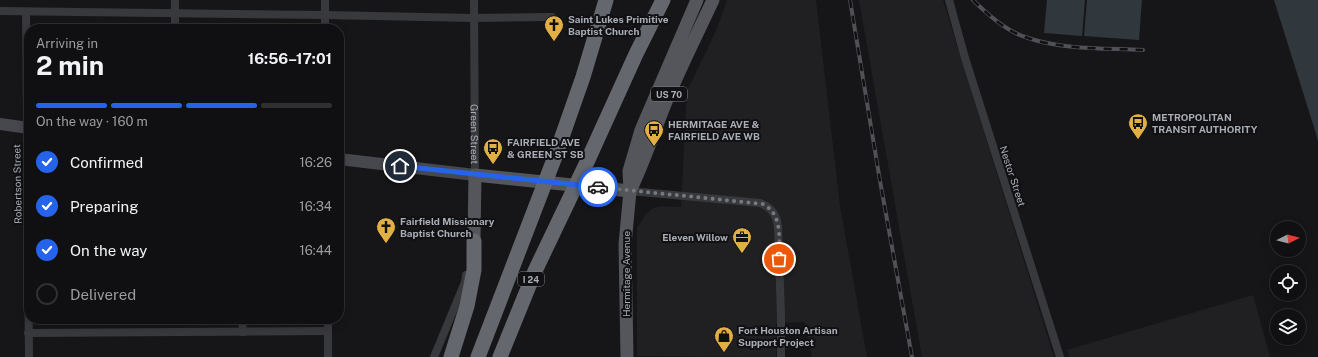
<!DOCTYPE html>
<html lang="en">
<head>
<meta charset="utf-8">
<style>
	body { margin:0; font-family:"Public Sans",sans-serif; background:#1e1e20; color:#f1f3f6; height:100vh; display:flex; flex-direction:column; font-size:15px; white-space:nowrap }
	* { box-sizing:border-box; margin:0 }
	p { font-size:13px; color:#9c9d9f }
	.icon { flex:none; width:22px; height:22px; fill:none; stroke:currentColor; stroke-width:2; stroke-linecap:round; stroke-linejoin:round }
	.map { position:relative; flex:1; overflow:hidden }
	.side { position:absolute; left:24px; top:24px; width:320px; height:300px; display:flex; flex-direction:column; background:#101012; border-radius:16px; box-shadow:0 2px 10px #0003,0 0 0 1px #303032 }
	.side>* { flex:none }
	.needle { width:26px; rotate:84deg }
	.controls { position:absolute; left:1270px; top:221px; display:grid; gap:8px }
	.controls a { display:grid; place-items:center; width:36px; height:36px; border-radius:50%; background:#101012; box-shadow:0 2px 10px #0003,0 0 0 1px #303032; font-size:20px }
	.pin { position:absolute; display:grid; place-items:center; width:34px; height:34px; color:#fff; margin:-17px; border:2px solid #fff; border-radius:50%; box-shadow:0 1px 4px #0007 }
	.courier { position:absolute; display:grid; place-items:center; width:40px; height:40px; margin:-20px; border:3px solid #2563eb; border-radius:50%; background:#fff; color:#222; box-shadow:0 1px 5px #0007 }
	.headline em { font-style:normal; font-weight:700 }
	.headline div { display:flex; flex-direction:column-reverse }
	.headline { display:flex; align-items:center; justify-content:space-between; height:68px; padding:0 12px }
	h1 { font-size:26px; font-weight:700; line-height:30px }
	.bar { display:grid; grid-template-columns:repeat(4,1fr); gap:6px 4px; align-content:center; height:48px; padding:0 12px }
	.bar i { height:5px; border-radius:3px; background:#303032 }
	.bar .current { background:#2563eb }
	.bar p { grid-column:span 4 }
	ol { padding:0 12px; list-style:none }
	li { display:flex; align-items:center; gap:12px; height:44px }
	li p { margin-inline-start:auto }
	li .icon { padding:4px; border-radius:50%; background:#2563eb; color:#fff; stroke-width:4 }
	li:last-child { color:#9c9d9f }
	li i { width:22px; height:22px; border:2px solid #303032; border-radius:50% }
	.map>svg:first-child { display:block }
	.built { fill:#202022 }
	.water { fill:#30373d }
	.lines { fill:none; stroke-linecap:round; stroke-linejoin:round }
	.street { stroke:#38393d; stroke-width:8 }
	.secondary { stroke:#46484d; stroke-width:12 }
	.primary { stroke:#54565c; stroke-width:13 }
	.highway { stroke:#64676d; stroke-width:15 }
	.rail-casing { stroke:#4f5156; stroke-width:4 }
	.rail { stroke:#111113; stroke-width:2.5; stroke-dasharray:8; stroke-linecap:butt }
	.done { stroke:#76797f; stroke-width:4; stroke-dasharray:0 7.2 }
	.route { stroke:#2563eb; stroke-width:5 }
	.labels { text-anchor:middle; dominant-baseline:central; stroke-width:4; stroke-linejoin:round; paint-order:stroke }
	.shield { fill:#111113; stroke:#7c7f86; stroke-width:1 }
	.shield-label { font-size:9px; font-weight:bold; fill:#aaaeb7 }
	.poi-label { font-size:10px; font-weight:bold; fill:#aaaeb7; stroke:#111113; text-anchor:start }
	.street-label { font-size:10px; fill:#aaaeb7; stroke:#111113 }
</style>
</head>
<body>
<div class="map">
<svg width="1318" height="357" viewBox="0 0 1318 357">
	<rect width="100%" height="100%" fill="#161618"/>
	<!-- built -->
	<path class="built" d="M727 0H816L840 206 867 357H812L805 322 776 323V357L637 356V228L646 214 653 208 661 206 681 207 687 91 716 31Z
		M859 0H943L1054 357H922Z
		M1253 295 1270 357H1070L1067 350Z"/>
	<!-- water -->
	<path class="water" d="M1047 0H1085L1082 36 1044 33Z
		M1087 0H1142L1139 40 1084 36Z
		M1274 0H1318V142L1317 137Z"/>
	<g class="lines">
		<!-- street -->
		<g class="street">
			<path d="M325 0V29"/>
			<path id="s1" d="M474 0 475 175"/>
			<path d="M949 0 965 58 1060 357"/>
			<path d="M0 11 325 15 474 18 552 17"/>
			<path d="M26 12 29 357"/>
			<path d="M175 29V0"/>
			<path d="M630 191 760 203C771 207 777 215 778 227L781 316V357"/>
			<path d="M242 319 243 332"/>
			<path d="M328 319V357"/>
			<path d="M28 333 328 331"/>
			<path d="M434 357 465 282 466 275"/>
		</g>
		<!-- secondary -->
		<path class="secondary" d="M0 124 29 128
			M339 159 475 175"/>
		<!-- primary -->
		<path class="primary" d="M630 191C645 160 655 128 668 97 682 64 698 32 713 0
			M474 241 475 175 630 191
			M627 357 625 244 630 191 629 171 641 130 697 0"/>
		<!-- highway -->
		<path class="highway" d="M451 357 467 306 474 270V241
			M478 357 556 154 583 77 606 0
			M500 357 535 271 587 162 636 54 663 0"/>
		<defs>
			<path id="rail" d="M850 0 880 181 912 357
				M973 0C988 15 1007 32 1028 38 1064 50 1105 48 1143 50"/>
		</defs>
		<!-- rail casing -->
		<use href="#rail" class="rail-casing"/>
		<!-- rail -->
		<use href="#rail" class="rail"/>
	</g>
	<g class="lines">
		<!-- done -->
		<path class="done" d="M598 187 763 204C783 214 779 240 779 259"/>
		<!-- route -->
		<path class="route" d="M400 166 598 187"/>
	</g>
	<!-- icons -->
	<defs>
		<symbol id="church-pin" viewBox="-11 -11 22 30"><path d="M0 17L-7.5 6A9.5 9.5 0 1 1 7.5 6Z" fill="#e2af44" stroke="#111113"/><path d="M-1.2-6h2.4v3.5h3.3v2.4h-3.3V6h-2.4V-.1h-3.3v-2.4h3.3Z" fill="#111"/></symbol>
		<symbol id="bus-pin" viewBox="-11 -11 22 30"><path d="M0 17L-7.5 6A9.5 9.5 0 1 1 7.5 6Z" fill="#e2af44" stroke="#111113"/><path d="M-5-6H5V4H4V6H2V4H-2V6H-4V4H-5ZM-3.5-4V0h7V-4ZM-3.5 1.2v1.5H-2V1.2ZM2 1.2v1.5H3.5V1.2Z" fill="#111"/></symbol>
		<symbol id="office-pin" viewBox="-11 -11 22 30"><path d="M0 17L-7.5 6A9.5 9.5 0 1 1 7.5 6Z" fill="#e2af44" stroke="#111113"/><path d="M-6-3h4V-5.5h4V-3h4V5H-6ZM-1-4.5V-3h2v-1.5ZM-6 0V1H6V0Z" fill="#111"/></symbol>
		<symbol id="shop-pin" viewBox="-11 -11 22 30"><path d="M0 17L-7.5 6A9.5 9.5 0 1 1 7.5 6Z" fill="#e2af44" stroke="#111113"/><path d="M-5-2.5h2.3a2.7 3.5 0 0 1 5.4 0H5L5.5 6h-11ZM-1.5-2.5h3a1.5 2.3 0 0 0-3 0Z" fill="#111"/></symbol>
	</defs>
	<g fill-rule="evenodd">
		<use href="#church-pin" x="543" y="14" width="22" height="30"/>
		<use href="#bus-pin" x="1127" y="112" width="22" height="30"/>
		<use href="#bus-pin" x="643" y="119" width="22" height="30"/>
		<use href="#bus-pin" x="482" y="137" width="22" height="30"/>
		<use href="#church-pin" x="375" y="216" width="22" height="30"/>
		<use href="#office-pin" x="731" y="226" width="22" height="30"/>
		<use href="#shop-pin" x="713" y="325" width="22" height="30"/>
	</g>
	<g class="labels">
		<!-- shield labels -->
		<g class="shield">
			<rect x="651" y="87" width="36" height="14" rx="3"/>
			<rect x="518" y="272" width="26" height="14" rx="3"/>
		</g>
		<g class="shield-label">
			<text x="669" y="94">US 70</text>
			<text x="531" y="279">I 24</text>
		</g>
		<!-- poi labels -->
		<g class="poi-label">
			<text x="568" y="19">Saint Lukes Primitive<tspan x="568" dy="12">Baptist Church</tspan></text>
			<text x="1152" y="117">METROPOLITAN<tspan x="1152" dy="12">TRANSIT AUTHORITY</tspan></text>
			<text x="668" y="124">HERMITAGE AVE &amp;<tspan x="668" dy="12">FAIRFIELD AVE WB</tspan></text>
			<text x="507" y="142">FAIRFIELD AVE<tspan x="507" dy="12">&amp; GREEN ST SB</tspan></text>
			<text x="400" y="221">Fairfield Missionary<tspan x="400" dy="12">Baptist Church</tspan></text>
			<text x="728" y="237" text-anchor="end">Eleven Willow</text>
			<text x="738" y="330">Fort Houston Artisan<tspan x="738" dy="12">Support Project</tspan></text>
		</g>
		<!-- street labels -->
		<g class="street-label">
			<text stroke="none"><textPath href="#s1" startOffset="134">Green Street</textPath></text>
			<text transform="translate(1013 176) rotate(72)">Nestor Street</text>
			<text transform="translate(17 184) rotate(-91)">Robertson Street</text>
			<text transform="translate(626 274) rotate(-90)">Hermitage Avenue</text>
		</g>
	</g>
</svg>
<div class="controls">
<a><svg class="needle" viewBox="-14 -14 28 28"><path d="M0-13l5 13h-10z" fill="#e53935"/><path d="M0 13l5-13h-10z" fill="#9c9d9f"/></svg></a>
<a><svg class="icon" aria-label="locate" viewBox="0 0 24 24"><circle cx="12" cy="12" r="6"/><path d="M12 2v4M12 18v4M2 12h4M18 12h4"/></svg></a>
<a><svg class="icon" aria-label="layers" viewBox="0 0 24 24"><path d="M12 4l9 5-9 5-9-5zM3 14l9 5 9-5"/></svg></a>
</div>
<div class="pin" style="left:779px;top:259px;background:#ea580c"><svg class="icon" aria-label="bag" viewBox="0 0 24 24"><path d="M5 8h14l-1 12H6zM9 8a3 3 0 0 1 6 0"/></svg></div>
<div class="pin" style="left:400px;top:166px;background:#1f2937"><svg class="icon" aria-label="home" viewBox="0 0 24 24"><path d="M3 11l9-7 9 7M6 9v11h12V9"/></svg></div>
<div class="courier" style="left:598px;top:187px"><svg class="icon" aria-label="car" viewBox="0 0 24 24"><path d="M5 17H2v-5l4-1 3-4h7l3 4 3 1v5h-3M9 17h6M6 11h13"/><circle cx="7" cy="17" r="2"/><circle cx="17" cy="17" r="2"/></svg></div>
<section class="side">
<div class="headline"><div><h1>2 min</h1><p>Arriving in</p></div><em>16:56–17:01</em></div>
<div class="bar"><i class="current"></i><i class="current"></i><i class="current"></i><i></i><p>On the way · 160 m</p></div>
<ol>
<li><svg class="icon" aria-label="check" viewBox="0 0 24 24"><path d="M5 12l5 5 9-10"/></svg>Confirmed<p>16:26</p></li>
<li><svg class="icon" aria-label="check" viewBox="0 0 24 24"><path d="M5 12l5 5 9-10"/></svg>Preparing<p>16:34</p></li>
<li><svg class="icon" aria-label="check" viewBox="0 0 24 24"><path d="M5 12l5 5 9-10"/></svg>On the way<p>16:44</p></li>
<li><i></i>Delivered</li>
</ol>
</section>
</div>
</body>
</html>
